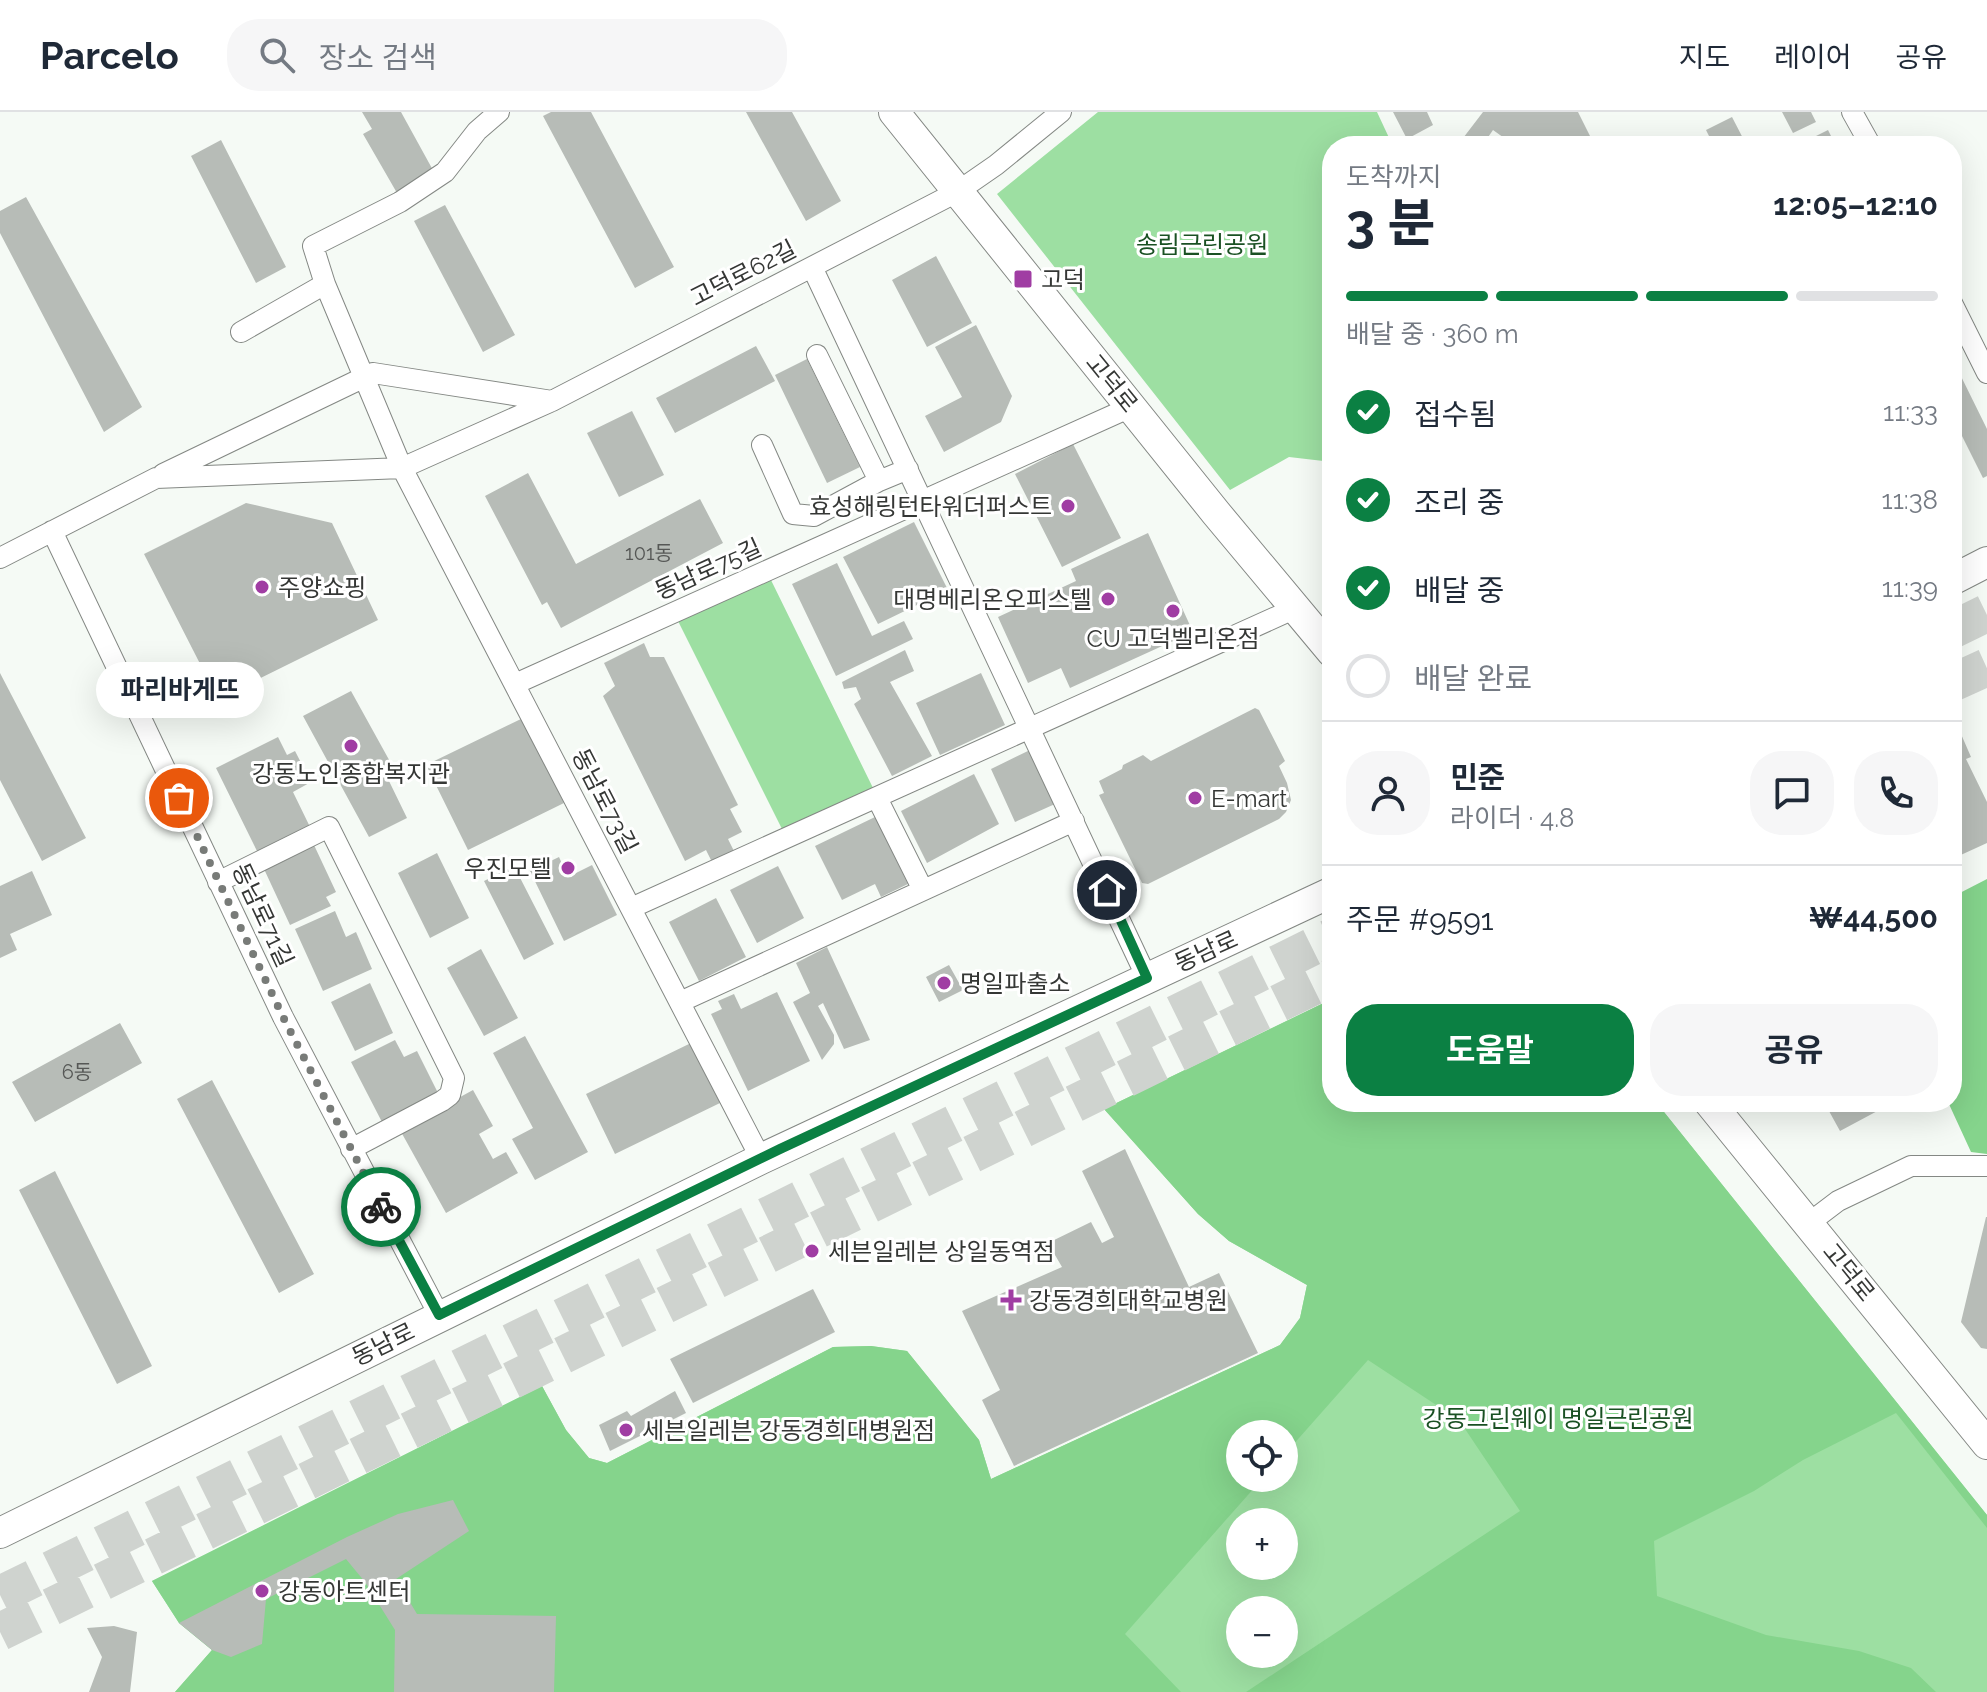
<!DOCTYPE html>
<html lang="ko">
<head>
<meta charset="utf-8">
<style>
	body { margin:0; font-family:Raleway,"Noto Sans KR",sans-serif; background:#f6f6f7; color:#1f2937; height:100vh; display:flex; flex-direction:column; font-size:30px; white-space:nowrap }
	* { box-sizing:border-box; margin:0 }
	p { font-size:26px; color:#747a83 }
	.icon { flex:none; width:44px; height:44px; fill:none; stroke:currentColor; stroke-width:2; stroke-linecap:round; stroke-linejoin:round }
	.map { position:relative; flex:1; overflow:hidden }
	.side { position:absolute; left:1322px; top:24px; width:640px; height:976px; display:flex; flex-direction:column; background:#fff; border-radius:32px; box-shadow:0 8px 32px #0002 }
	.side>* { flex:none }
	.fabs { position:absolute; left:1226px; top:1308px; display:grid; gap:16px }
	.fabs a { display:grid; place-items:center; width:72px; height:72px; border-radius:50%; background:#fff; box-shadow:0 8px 32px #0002; font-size:40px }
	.pin { position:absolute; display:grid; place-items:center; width:68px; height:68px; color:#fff; margin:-34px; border:4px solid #fff; border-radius:50%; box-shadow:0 2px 8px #0007 }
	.courier { position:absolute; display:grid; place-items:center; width:80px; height:80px; margin:-40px; border:6px solid #0b8043; border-radius:50%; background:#fff; color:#222; box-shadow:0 2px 10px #0007 }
	.bubble { position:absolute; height:56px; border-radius:28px; background:#fff; box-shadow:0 8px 32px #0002; font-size:26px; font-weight:700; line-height:56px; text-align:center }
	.summary em { font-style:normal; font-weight:700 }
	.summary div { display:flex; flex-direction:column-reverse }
	.summary { display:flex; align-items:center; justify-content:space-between; height:136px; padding:0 24px }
	h1 { font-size:52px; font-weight:700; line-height:60px }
	.bar { display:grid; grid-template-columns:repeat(4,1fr); gap:12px 8px; align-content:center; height:96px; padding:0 24px }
	.bar i { height:10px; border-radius:6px; background:#e0e1e3 }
	.bar .selected { background:#0b8043 }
	.bar p { grid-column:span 4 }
	.line { display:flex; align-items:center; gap:20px; padding:0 24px; border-top:2px solid #e0e1e3 }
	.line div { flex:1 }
	.round { display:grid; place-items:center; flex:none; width:84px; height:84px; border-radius:32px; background:#f6f6f7 }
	ol { padding:0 24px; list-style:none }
	li { display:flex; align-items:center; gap:24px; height:88px }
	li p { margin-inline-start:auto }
	li .icon { padding:8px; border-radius:50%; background:#0b8043; color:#fff; stroke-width:4 }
	li:last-child { color:#747a83 }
	li i { width:44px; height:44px; border:4px solid #e0e1e3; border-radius:50% }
	.action { display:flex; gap:16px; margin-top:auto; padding:16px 24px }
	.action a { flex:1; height:92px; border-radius:32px; background:#0b8043; color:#fff; font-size:32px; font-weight:700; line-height:92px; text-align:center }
	.action a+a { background:#f6f6f7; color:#1f2937 }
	header { display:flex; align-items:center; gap:48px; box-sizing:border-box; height:112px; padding:0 40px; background:#fff; border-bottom:2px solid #e0e1e3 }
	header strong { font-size:38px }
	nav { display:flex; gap:44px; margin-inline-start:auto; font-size:28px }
	.search { width:560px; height:72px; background:#f6f6f7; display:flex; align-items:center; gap:20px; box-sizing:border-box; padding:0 28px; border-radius:32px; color:#747a83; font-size:30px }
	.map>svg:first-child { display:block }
	.green { fill:#9ddfa2; fill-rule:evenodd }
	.forest { fill:#85d48c }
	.building { fill:#b7bcb7 }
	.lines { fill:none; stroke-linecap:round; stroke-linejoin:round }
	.motorway-tunnel { stroke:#cfd3cf; stroke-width:38; stroke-dasharray:38 19; stroke-linecap:butt }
	.minor-casing { stroke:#848884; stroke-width:22 }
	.secondary-casing { stroke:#848884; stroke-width:32 }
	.minor { stroke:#fff; stroke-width:20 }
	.secondary { stroke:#fff; stroke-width:30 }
	.done { stroke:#787b78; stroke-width:8; stroke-dasharray:0 14.4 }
	.route { stroke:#0b8043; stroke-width:10 }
	.poi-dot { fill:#a03da3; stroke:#fff; stroke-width:3 }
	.labels { text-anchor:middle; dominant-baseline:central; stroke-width:6; stroke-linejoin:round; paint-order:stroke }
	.number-label { font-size:20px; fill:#565856 }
	.park-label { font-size:24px; fill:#1a5123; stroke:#fff }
	.street-label { font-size:24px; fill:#353735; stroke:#fff }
	.poi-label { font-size:24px; fill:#353735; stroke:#fff; text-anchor:start }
</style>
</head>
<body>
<header>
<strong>Parcelo</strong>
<div class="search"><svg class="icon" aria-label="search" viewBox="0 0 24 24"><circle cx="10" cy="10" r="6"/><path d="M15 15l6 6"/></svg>장소 검색</div>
<nav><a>지도</a><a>레이어</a><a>공유</a></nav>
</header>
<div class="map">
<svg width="1987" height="1580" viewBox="0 0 1987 1580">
	<rect width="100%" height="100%" fill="#f5faf5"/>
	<!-- green -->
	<path class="green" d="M1098 0H1377L1391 30 1389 34H1332V165L1329 172 1332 178V350L1289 345 1230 378 997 82Z
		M769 464 874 678 783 719 677 507Z
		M1332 887V990H1656L1987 1403V1580H175L212 1538 179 1511 152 1469 542 1274 566 1318 589 1346 607 1351 833 1235 871 1234 907 1239 979 1328 991 1367 1280 1233 1300 1206 1307 1173 1229 1129 1198 1102 1104 997ZM1240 1322H1284V1366H1240ZM1240 1410H1284V1454H1240ZM1240 1498H1284V1542H1240Z"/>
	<!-- forest -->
	<path class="forest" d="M1987 767V1042L1971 1040 1948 990H1952V785Z
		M1332 887V990H1656L1987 1403V1416L1896 1301 1803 1348 1754 1379 1654 1429 1657 1484 1766 1523 1859 1539 1911 1556 1936 1580H1246L1520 1399 1459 1308 1368 1248 1284 1343V1322H1240V1366H1263L1125 1522 1181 1580H175L212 1538 179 1511 152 1469 542 1274 566 1318 589 1346 607 1351 833 1235 871 1234 907 1239 979 1328 991 1367 1280 1233 1300 1206 1307 1173 1229 1129 1198 1102 1104 997Z"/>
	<!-- building -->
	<path class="building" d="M362 0H401L434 60 397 81 363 22 372 17Z
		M551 0H591L674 155 635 176 543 4Z
		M746 0H792L841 89 806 109Z
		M1393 0H1427L1433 13 1407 27Z
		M1483 0H1578L1595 34H1510L1507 28 1493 18 1482 34H1457Z
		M1782 0H1811L1816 10 1793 21Z
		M1732 5 1747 34H1714L1706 18Z
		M1828 18 1836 34H1806L1804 30Z
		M221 28 286 155 256 171 191 44Z
		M26 85 142 295 104 320 0 121V99Z
		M445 93 515 223 483 240 414 109Z
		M936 144 972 211 927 235 892 168Z
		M976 213 1012 284 1001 310 944 340 925 304 962 285 935 235Z
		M756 234 775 269 675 321 656 286Z
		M1952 246 1987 317V364L1983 366 1952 304Z
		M807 247 860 355 827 371 775 263Z
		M632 299 664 363 619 385 587 321Z
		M1073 332 1121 426 1062 455 1015 362Z
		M528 361 576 452 700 387 723 431 561 516 547 490 542 493 485 384Z
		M246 391 332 411 378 508 218 587 144 442Z
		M914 410 948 478 878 512 843 445Z
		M1148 421 1193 520 1070 576 1061 556 1028 571 998 505 1076 469 1071 457Z
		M837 451 872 524 904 509 913 527 836 564 792 472Z
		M644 531 650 545H664L738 693 730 697 742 720 728 727 734 739 712 750 706 738 685 749 603 584 615 574 604 551Z
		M905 538 914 559 890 570 932 644 892 664 854 592 861 587 856 575 844 577 842 570Z
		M0 561 86 726 42 749 0 668Z
		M981 561 1005 613 940 643 916 591Z
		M351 579 398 664 389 669 407 706 369 725 303 604Z
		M1255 596 1259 598 1285 649 1279 654 1287 671 1291 688 1286 700 1279 707 1148 772 1142 771 1099 683 1104 681 1099 669 1122 657 1123 653 1143 643 1151 649Z
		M523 606 564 691 468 738 426 653Z
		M1961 622 1971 645 1966 647 1987 690V731L1952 747V626Z
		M278 625 287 643 295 639 311 670 293 680 311 717 259 743 216 656Z
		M1030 638 1055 692 1015 710 991 657Z
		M974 662 999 712 927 751 901 699Z
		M875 705 908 772 881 785 875 772 842 788 815 734Z
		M314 733 336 780 326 785 331 794 290 813 264 757Z
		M437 741 469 806 430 826 398 761Z
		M559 745 568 765 592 753 617 803 564 829 530 759Z
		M514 754 554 832 524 848 484 769Z
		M778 754 804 806 757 831 730 778Z
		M32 759 52 803 10 822 17 838 0 846V774Z
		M716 786 746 845 699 869 669 810Z
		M335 799 346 825 356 820 372 857 323 879 295 817Z
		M827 835 870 928 844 937 823 891 818 894 834 923V932L822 948 793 890 810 881 796 851Z
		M481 837 518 906 484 924 447 856Z
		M949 853 963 878 939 890 926 865Z
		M370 871 393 921 355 939 331 890Z
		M777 880 810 949 748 979 711 902 722 897 718 889 734 882 741 897Z
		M120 911 142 951 35 1010 12 970Z
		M525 924 588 1040 535 1068 512 1027 533 1016 493 941Z
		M395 928 404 945 417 939 439 983 383 1012 351 950Z
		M691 931 720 991 615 1042 586 982Z
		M212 968 314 1162 279 1181 177 987Z
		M473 978 493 1014 479 1022 493 1047 506 1040 518 1061 446 1101 400 1018Z
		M1824 990H1879L1883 996 1840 1019Z
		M1125 1037 1189 1175 1219 1161 1258 1241 1014 1354 982 1288 1000 1278 962 1199 1062 1155 1048 1131 1091 1110 1102 1131 1114 1125 1082 1059Z
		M55 1059 152 1254 117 1272 19 1078Z
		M1986 1105H1987V1237L1981 1236 1961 1210Z
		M813 1177 835 1220 693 1291 670 1247Z
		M675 1279 686 1301 610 1339 599 1313 627 1299 631 1304Z
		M453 1388 469 1419 396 1467 417 1502 556 1504 554 1580H394L395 1518 365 1470 346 1447 266 1487 262 1532 231 1545 212 1538 179 1511 347 1425 398 1402Z
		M114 1514 137 1520 130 1580H89L102 1545 87 1516Z"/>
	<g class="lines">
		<!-- motorway-tunnel -->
		<path class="motorway-tunnel" d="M1952 518 1987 501
			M1952 571 1987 555
			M0 1483 1332 825
			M0 1520 1332 865"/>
		<defs>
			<path id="minor" d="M499 0 477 19 445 60 400 90 313 134 325 172 402 356 761 1047
				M1852 0 1871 34
				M812 155 1147 866
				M1952 191 1987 261
				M241 220 325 172
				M817 243 879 369 908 357
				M762 333 793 402 814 404 879 369
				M163 362 373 261 552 289
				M52 419 283 905 439 1203
				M0 446 156 366 402 356 552 289 957 80 996 53 1061 0
				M515 572 1131 295
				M877 686 923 778
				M218 770 329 715 454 966 450 983 442 989 351 1037
				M631 796 1296 496
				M680 890 1074 709
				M1809 1111 1838 1089 1911 1054H1987"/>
			<path id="secondary" d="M894 0 1216 401 1332 540
				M1952 468 1987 450
				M1709 990 1987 1332
				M0 1421 761 1047 1332 780"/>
		</defs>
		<!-- minor casing -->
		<use href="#minor" class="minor-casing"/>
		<!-- secondary casing -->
		<use href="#secondary" class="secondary-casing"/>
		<!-- minor -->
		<use href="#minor" class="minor"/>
		<!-- secondary -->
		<use href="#secondary" class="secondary"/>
	</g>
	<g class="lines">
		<!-- done -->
		<path class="done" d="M179 686 283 905 381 1095"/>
		<!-- route -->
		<path class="route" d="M381 1095 439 1203 780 1037 1147 866 1107 778"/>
	</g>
	<!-- markers -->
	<g class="poi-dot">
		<rect x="1013" y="157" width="20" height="20" rx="4"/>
		<circle cx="1068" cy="394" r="8"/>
		<circle cx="262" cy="475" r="8"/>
		<circle cx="1108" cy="487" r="8"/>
		<circle cx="1173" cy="499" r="8"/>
		<circle cx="351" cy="634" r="8"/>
		<circle cx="1195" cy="686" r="8"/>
		<circle cx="568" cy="756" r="8"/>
		<circle cx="944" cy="871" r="8"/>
		<circle cx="812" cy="1139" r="8"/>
		<path d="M1007 1176h8v8h8v8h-8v8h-8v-8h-8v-8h8z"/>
		<circle cx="626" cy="1318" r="8"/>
		<circle cx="262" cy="1479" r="8"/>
	</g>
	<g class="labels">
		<!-- number labels -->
		<g class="number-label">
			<text x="649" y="441">101동</text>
			<text x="77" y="960">6동</text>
		</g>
		<!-- park labels -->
		<g class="park-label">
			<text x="1202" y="132">송림근린공원</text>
			<text x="1558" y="1306">강동그린웨이 명일근린공원</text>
		</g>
		<!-- street labels -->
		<g class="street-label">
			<text transform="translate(743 161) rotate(-27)">고덕로62길</text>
			<text transform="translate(1112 271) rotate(51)">고덕로</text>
			<text transform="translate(708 457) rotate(-24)">동남로75길</text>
			<text transform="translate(605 689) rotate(63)">동남로73길</text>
			<text transform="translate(263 803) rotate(65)">동남로71길</text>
			<text transform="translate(1206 839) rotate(-24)">동남로</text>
			<text transform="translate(1849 1160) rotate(51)">고덕로</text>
			<text transform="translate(383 1232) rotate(-26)">동남로</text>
		</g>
		<!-- poi labels -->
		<g class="poi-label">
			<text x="1041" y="167">고덕</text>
			<text x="1052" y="394" text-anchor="end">효성해링턴타워더퍼스트</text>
			<text x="278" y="475">주양쇼핑</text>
			<text x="1092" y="487" text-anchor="end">대명베리온오피스텔</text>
			<text x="1173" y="526" text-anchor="middle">CU 고덕벨리온점</text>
			<text x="351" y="661" text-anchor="middle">강동노인종합복지관</text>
			<text x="1211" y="686">E-mart</text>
			<text x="552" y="756" text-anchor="end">우진모텔</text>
			<text x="960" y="871">명일파출소</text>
			<text x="828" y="1139">세븐일레븐 상일동역점</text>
			<text x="1029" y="1188">강동경희대학교병원</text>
			<text x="642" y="1318">세븐일레븐 강동경희대병원점</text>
			<text x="278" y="1479">강동아트센터</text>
		</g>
	</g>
</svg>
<div class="fabs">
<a><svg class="icon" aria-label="locate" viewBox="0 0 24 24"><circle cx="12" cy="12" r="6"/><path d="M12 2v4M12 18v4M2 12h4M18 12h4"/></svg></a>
<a>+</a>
<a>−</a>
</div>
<div class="pin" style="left:179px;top:686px;background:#ea580c"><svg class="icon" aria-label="bag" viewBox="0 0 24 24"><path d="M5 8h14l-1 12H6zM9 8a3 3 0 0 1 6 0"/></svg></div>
<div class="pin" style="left:1107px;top:778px;background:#1f2937"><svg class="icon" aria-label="home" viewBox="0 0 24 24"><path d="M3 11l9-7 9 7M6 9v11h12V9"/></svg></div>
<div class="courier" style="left:381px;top:1095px"><svg class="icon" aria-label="bike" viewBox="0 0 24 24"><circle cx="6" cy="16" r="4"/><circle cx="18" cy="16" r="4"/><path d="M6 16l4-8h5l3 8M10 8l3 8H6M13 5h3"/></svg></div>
<div class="bubble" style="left:96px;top:550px;width:168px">파리바게뜨</div>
<section class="side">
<div class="summary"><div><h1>3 분</h1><p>도착까지</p></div><em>12:05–12:10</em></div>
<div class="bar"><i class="selected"></i><i class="selected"></i><i class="selected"></i><i></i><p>배달 중 · 360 m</p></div>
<ol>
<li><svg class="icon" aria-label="check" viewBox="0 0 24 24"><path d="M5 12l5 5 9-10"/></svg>접수됨<p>11:33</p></li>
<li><svg class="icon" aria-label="check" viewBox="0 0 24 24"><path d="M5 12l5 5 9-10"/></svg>조리 중<p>11:38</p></li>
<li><svg class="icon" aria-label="check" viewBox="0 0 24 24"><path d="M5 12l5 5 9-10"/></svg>배달 중<p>11:39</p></li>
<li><i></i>배달 완료</li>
</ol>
<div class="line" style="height:144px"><a class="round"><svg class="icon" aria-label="person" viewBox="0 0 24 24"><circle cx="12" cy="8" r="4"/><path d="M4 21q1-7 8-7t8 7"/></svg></a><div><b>민준</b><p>라이더 · 4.8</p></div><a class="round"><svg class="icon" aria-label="chat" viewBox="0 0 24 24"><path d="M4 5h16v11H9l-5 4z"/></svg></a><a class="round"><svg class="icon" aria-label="phone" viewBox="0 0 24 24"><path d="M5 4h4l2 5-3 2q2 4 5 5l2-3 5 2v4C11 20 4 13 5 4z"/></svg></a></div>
<div class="line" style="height:104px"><div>주문 #9591</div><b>₩44,500</b></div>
<div class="action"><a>도움말</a><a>공유</a></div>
</section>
</div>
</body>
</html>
